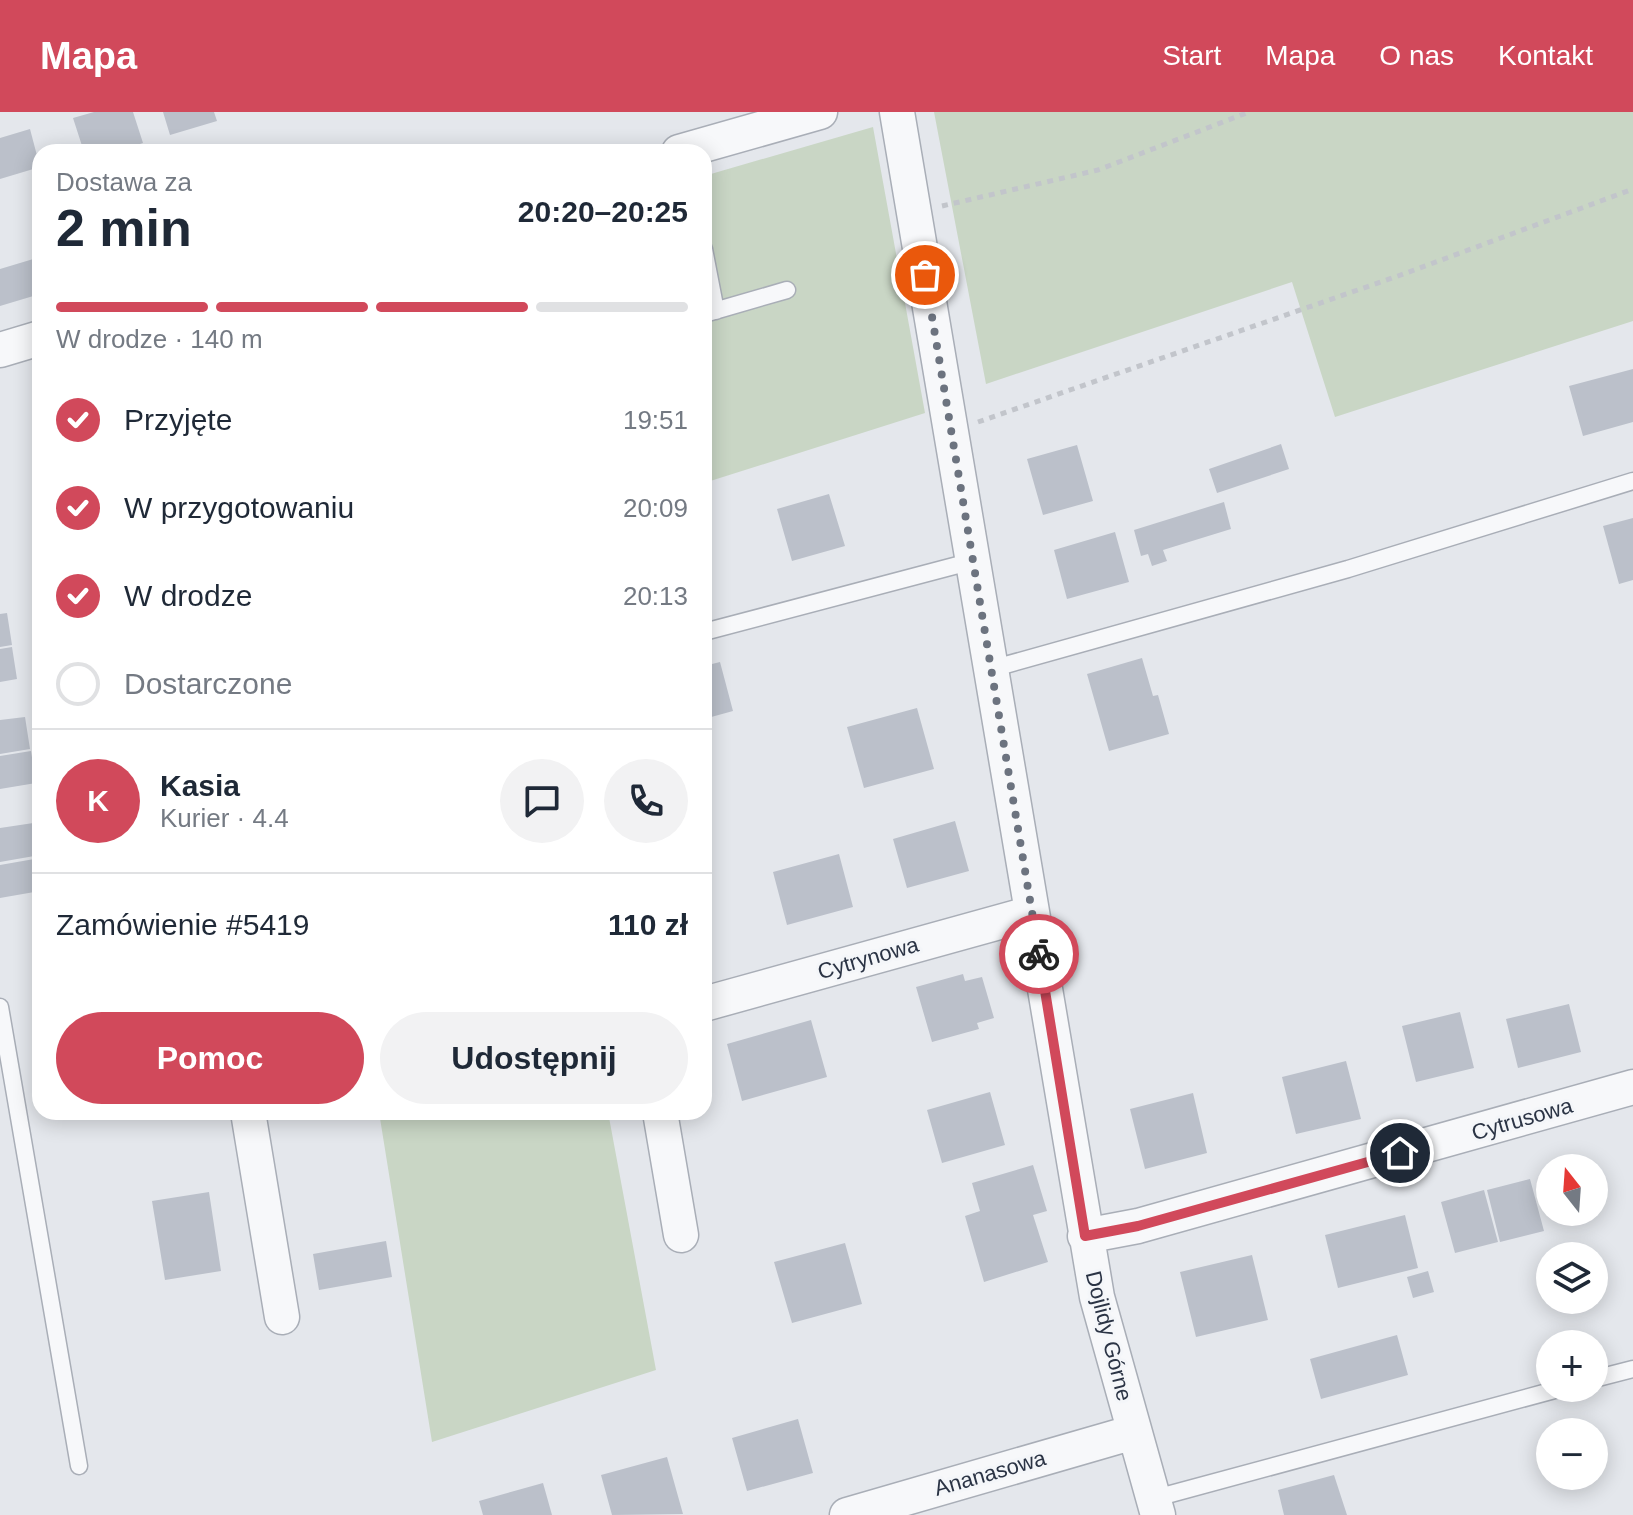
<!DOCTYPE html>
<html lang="pl">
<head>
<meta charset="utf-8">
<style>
	body { margin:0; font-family:Arial,sans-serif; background:#f2f2f3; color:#1f2937; height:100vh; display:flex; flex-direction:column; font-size:30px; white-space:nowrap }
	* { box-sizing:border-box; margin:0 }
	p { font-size:26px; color:#747a83 }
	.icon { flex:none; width:44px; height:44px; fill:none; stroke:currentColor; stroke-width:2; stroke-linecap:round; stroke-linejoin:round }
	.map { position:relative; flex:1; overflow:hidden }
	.sheet { position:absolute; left:32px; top:32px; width:680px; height:976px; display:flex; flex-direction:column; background:#fff; border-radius:24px; box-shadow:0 4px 20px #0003 }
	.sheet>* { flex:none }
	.needle { width:52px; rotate:343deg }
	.fabs { position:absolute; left:1536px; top:1042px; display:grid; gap:16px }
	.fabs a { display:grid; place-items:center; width:72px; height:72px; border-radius:50%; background:#fff; box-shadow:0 4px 20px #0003; font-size:40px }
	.pin { position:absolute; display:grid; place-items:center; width:68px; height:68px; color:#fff; margin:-34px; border:4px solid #fff; border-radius:50%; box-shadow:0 2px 8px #0007 }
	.courier { position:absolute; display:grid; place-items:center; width:80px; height:80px; margin:-40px; border:6px solid #d1495b; border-radius:50%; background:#fff; color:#222; box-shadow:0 2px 10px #0007 }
	.overview em { font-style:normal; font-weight:800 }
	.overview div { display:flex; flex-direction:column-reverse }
	.overview { display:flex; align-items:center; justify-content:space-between; height:136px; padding:0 24px }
	h1 { font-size:52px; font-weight:800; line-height:60px }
	.bar { display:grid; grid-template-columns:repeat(4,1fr); gap:12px 8px; align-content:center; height:96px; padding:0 24px }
	.bar i { height:10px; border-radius:6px; background:#e0e1e3 }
	.bar .current { background:#d1495b }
	.bar p { grid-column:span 4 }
	.line { display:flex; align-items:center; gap:20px; padding:0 24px; border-top:2px solid #e0e1e3 }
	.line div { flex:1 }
	.round { display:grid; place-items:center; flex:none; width:84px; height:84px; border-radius:42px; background:#f2f2f3 }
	ol { padding:0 24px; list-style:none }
	li { display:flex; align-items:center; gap:24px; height:88px }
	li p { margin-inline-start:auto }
	li .icon { padding:8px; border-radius:50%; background:#d1495b; color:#fff; stroke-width:4 }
	li:last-child { color:#747a83 }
	li i { width:44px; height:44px; border:4px solid #e0e1e3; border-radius:50% }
	.action { display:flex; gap:16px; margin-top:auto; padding:16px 24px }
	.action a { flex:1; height:92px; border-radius:48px; background:#d1495b; color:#fff; font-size:32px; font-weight:800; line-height:92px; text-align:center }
	.action a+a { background:#f2f2f3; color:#1f2937 }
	header { display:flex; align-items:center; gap:48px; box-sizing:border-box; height:112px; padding:0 40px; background:#d1495b; color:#fff }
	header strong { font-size:38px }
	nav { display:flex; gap:44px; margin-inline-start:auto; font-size:28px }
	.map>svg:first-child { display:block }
	.green { fill:#c9d6c5 }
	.building { fill:#bbc0ca }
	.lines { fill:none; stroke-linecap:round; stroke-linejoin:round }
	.service-casing { stroke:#a9aeb7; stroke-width:19 }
	.minor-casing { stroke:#a9aeb7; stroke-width:37 }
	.path { stroke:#c2c5cb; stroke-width:5; stroke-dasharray:6 6; stroke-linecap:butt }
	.service { stroke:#f7f8fa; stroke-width:16 }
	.minor { stroke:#f7f8fa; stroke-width:34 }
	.done { stroke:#6c737f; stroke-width:8; stroke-dasharray:0 14.4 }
	.route { stroke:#d1495b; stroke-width:10 }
	.labels { text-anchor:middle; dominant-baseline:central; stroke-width:6; stroke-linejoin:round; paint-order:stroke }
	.street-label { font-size:22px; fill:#2b3445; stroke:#f4f6f9 }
</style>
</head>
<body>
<header>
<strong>Mapa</strong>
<nav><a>Start</a><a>Mapa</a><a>O nas</a><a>Kontakt</a></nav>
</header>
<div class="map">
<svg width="1633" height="1403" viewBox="0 0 1633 1403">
	<rect width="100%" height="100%" fill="#e4e7ec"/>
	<!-- green -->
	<path class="green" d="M934 0H1633V209L1335 305 1292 170 986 272Z
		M873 15 925 301 704 371V64Z
		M379 1000H608L656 1258 432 1330Z"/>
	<!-- building -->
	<path class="building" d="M94 0H133L143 31 115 40H84L73 6Z
		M163 0H214L217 9 170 23Z
		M30 17 40 55 0 67V26Z
		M40 145V182L0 194V157Z
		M1633 257V310L1583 324 1569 274Z
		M1281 332 1289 357 1217 381 1209 357Z
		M1077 333 1093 389 1043 403 1027 347Z
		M829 382 845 434 792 449 777 397Z
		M1224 390 1231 417 1163 438 1167 449 1152 454 1148 442 1141 444 1134 418Z
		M1633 406V468L1619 472 1603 414Z
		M1115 420 1129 470 1067 487 1054 438Z
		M7 501 12 533 0 535V502Z
		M12 535 17 567 0 570V537Z
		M1142 546 1153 584 1158 583 1169 622 1109 639 1087 562Z
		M720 550 733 599 704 607V554Z
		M917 596 934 657 864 676 847 615Z
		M25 605 30 637 0 642V608Z
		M31 639 36 671 0 677V644Z
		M955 709 969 759 907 776 893 727Z
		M40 710V743L0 750V716Z
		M839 742 853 795 787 813 773 760Z
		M40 746V779L0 786V753Z
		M963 862 965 869 982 865 994 906 977 911 979 917 932 930 916 875Z
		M1569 892 1581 940 1518 956 1506 907Z
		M1460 900 1474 956 1416 970 1402 914Z
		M811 908 827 965 742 989 727 932Z
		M1346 949 1361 1007 1296 1022 1282 965Z
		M990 980 1005 1033 942 1051 927 998Z
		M1193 981 1207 1041 1145 1057 1130 997Z
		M1033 1053 1047 1099 1033 1103 1048 1150 984 1170 965 1104 980 1099 972 1071Z
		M1530 1067 1544 1119 1500 1130 1487 1078Z
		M1484 1078 1498 1130 1455 1141 1441 1090Z
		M209 1080 221 1159 165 1168 152 1089Z
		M1405 1103 1418 1156 1338 1176 1325 1123Z
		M386 1129 392 1165 319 1178 313 1142Z
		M845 1131 862 1192 792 1211 774 1150Z
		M1252 1143 1268 1208 1196 1225 1180 1160Z
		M1428 1159 1434 1180 1413 1186 1407 1165Z
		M1397 1223 1408 1263 1321 1287 1310 1247Z
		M798 1307 813 1361 747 1379 732 1326Z
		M667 1345 683 1402 612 1403 601 1363Z
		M1334 1363 1347 1403H1284L1278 1378Z
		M543 1371 552 1403H483L479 1389Z"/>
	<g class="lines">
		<defs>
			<path id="service" d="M704 137 716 199
				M704 202 787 178
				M704 520 973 449
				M991 557 1348 457 1633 369
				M0 895 79 1354
				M1594 1267 1633 1257
				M1152 1387 1562 1276"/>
			<path id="minor" d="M897 0 1097 1185 1158 1403
				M679 40 820 0
				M0 238 40 226
				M704 892 1032 801
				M248 1000 282 1205
				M660 1000 681 1123
				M1085 1124 1138 1114 1633 975
				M847 1403 1134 1320"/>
		</defs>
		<!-- service casing -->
		<use href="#service" class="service-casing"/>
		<!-- minor casing -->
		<use href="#minor" class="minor-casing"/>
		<!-- path -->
		<path class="path" d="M942 94 1098 58 1249 0
			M978 310 1398 164 1633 77"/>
		<!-- service -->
		<use href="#service" class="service"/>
		<!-- minor -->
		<use href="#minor" class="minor"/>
	</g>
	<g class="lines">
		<!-- done -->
		<path class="done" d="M925 163 1039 842"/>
		<!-- route -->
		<path class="route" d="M1039 842 1085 1124 1138 1114 1400 1041"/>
	</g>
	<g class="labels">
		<!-- street labels -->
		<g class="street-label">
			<text transform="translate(868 846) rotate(-16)">Cytrynowa</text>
			<text transform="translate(1522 1007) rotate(-16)">Cytrusowa</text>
			<text transform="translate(1109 1224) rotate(76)">Dojlidy Górne</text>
			<text transform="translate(990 1361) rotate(-16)">Ananasowa</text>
		</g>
	</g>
</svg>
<div class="fabs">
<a><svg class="needle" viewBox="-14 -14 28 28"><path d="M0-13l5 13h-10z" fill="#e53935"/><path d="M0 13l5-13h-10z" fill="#747a83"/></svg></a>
<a><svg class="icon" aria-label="layers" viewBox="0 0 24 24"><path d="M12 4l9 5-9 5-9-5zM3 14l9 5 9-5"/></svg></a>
<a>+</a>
<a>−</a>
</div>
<div class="pin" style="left:925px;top:163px;background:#ea580c"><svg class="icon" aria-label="bag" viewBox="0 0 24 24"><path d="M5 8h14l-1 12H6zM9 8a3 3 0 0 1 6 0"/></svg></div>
<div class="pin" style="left:1400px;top:1041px;background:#1f2937"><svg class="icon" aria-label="home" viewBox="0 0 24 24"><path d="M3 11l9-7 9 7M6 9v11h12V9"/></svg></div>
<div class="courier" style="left:1039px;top:842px"><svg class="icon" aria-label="bike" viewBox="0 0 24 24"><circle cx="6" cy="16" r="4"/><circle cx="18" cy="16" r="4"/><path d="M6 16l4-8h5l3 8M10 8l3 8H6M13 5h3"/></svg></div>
<section class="sheet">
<div class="overview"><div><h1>2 min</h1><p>Dostawa za</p></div><em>20:20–20:25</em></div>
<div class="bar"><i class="current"></i><i class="current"></i><i class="current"></i><i></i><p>W drodze · 140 m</p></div>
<ol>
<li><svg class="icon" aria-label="check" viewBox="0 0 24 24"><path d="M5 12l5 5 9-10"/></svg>Przyjęte<p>19:51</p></li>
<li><svg class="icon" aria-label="check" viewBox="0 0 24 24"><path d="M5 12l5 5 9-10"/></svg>W przygotowaniu<p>20:09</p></li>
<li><svg class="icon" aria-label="check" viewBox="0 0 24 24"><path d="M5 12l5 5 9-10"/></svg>W drodze<p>20:13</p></li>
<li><i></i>Dostarczone</li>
</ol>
<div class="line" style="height:144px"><b class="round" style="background:#d1495b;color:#fff">K</b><div><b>Kasia</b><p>Kurier · 4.4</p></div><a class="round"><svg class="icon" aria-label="chat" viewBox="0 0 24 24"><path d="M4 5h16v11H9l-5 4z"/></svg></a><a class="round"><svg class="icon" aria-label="phone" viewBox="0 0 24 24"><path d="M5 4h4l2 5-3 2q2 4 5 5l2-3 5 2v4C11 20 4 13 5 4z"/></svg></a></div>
<div class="line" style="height:104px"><div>Zamówienie #5419</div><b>110 zł</b></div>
<div class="action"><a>Pomoc</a><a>Udostępnij</a></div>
</section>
</div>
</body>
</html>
